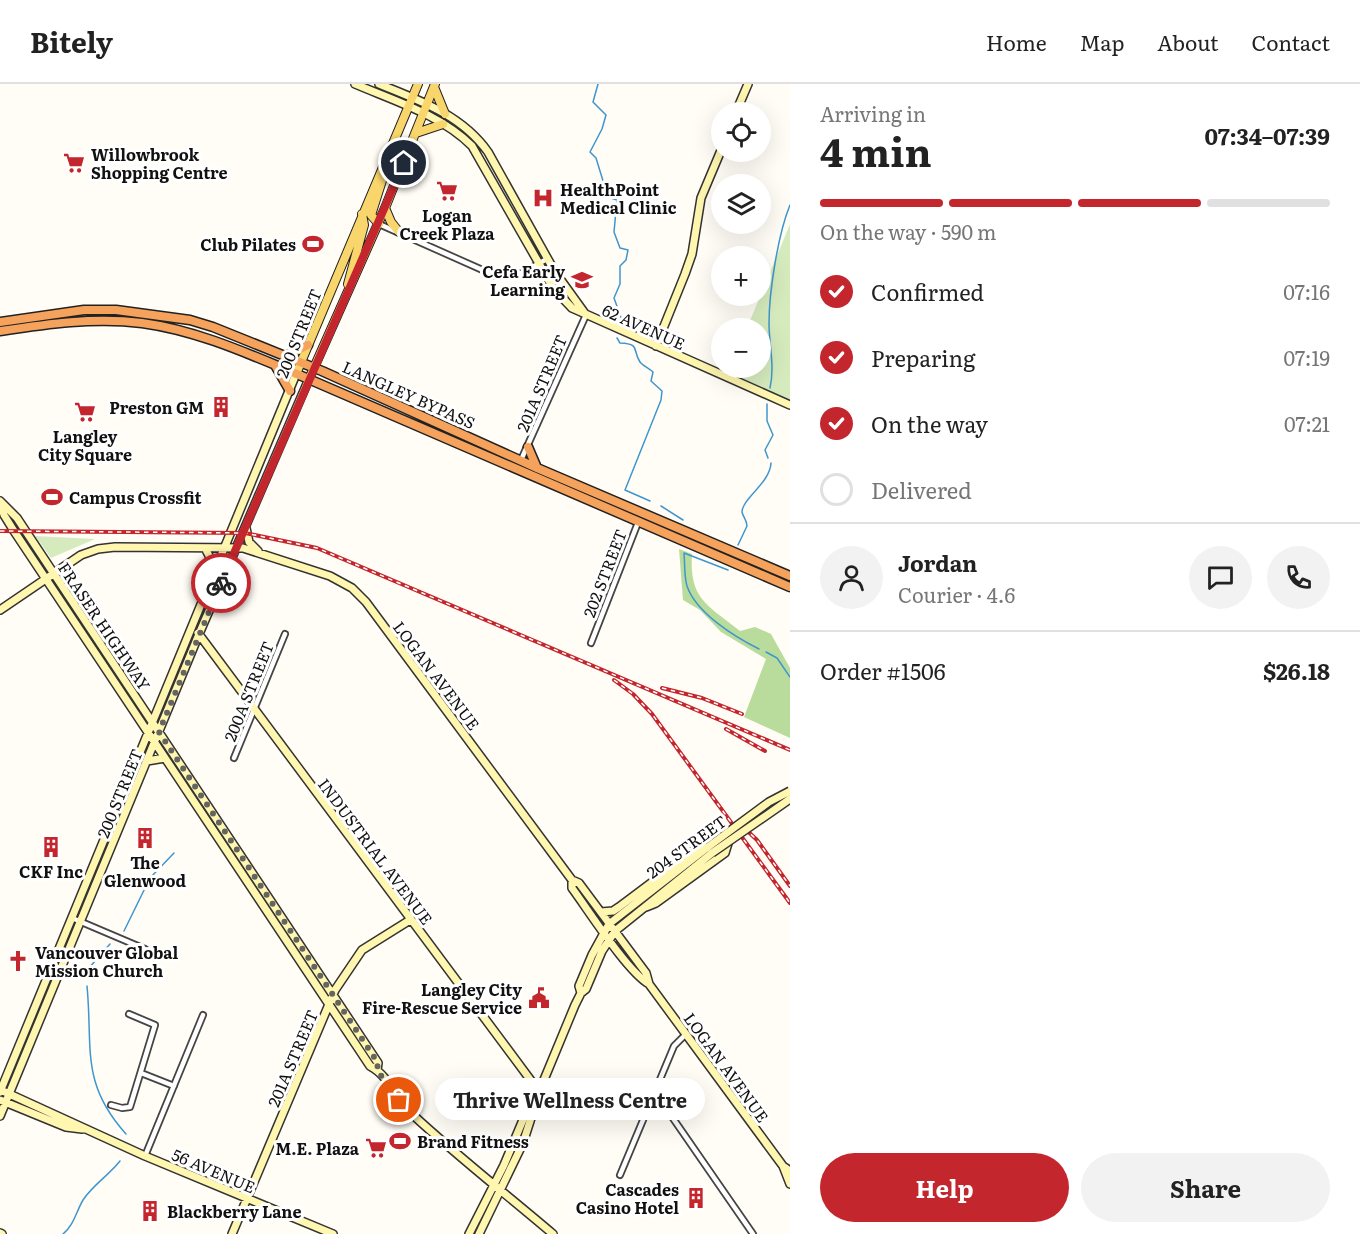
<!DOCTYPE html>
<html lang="en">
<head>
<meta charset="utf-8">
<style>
	body { margin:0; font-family:Literata,serif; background:#f2f2f2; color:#222; height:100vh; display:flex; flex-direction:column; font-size:22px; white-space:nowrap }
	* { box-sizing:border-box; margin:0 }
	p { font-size:20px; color:#767676 }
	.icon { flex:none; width:33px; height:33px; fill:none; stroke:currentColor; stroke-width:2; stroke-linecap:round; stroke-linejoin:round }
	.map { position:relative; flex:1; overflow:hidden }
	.sheet { display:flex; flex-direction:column; background:#fff; width:570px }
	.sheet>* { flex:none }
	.fabs { position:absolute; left:711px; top:18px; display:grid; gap:12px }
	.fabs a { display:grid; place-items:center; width:60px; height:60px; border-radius:50%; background:#fff; box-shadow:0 6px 24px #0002; font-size:30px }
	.pin { position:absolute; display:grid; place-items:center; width:51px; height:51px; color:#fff; margin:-26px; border:3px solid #fff; border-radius:50%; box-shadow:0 2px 6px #0007 }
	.courier { position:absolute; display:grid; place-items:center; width:60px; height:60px; margin:-30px; border:4px solid #c4262e; border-radius:50%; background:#fff; color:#222; box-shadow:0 2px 8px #0007 }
	.bubble { position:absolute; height:42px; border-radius:21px; background:#fff; box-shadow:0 6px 24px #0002; font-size:20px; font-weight:700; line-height:42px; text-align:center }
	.summary em { font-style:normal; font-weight:700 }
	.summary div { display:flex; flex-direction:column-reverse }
	.summary { display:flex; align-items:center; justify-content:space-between; height:102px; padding:0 30px }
	h1 { font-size:39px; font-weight:700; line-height:45px }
	.bar { display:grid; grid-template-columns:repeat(4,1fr); gap:9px 6px; align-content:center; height:72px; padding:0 30px }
	.bar i { height:8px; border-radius:4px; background:#e0e0e0 }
	.bar .on { background:#c4262e }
	.bar p { grid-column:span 4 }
	.line { display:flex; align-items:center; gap:15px; padding:0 30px; border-top:2px solid #e0e0e0 }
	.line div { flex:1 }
	.round { display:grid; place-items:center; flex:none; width:63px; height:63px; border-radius:32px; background:#f2f2f2 }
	ol { padding:0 30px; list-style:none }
	li { display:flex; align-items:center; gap:18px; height:66px }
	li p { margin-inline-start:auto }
	li .icon { padding:6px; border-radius:50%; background:#c4262e; color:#fff; stroke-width:4 }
	li:last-child { color:#767676 }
	li i { width:33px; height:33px; border:3px solid #e0e0e0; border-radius:50% }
	.primary-button { display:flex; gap:12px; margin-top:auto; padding:12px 30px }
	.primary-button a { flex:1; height:69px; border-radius:36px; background:#c4262e; color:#fff; font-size:24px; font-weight:700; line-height:69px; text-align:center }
	.primary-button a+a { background:#f2f2f2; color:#222 }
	header { display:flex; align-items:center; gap:36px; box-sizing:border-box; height:84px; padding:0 30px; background:#fff; border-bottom:2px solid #e0e0e0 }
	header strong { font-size:28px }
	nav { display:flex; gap:33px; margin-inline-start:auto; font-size:21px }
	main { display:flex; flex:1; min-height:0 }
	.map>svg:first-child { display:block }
	.green { fill:#d5ebbd }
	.forest { fill:#b9dc9c }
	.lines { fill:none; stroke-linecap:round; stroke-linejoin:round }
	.stream { stroke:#3f96cf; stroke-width:1.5 }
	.street-casing { stroke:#444; stroke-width:8 }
	.secondary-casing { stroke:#333; stroke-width:10 }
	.primary-casing { stroke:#222; stroke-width:10 }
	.highway-casing { stroke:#222; stroke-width:11 }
	.street { stroke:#fff; stroke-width:4.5 }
	.secondary { stroke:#fff6b0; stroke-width:7 }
	.primary { stroke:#f9d66b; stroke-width:8 }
	.highway { stroke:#f5a25d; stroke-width:8 }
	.rail-casing { stroke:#c4262e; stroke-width:4 }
	.rail { stroke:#fff; stroke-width:1.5; stroke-dasharray:4.5; stroke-linecap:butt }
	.secondary-bridge-casing { stroke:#333; stroke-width:10; stroke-linecap:butt }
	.secondary-bridge { stroke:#fff6b0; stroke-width:7 }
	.done { stroke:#646461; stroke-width:6; stroke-dasharray:0 10.8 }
	.route { stroke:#c4262e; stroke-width:8 }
	.labels { text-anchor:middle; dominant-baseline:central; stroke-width:6; stroke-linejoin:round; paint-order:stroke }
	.poi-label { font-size:16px; font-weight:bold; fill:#111; stroke:#fff; text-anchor:start }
	.street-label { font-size:16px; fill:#111; stroke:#fff }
</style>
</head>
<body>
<header>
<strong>Bitely</strong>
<nav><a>Home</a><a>Map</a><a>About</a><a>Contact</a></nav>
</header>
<main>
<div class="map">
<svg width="790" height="1150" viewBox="0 0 790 1150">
	<rect width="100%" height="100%" fill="#fffdf5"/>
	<!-- green -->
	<path class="green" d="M790 140V317L728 291 731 284H760V244H747Z
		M35 452 95 455 51 474Z"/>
	<!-- forest -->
	<path class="forest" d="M679 465 692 470C689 516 708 521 740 547L755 543 771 550 790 584V654L744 633 766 575 721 548 700 526 683 516Z"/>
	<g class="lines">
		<!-- stream -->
		<path class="stream" d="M598 0 593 18 606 31 602 45 590 68 596 74 608 113 617 116 614 148 620 164 628 166 626 176 620 182V200L614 214 623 239
			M617 254 620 259C641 260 632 266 640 278 642 281 650 285 653 288L651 297 662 307 661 316 625 406 650 417
			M770 304C775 281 769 262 769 239 769 208 778 150 790 121
			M767 320V337L773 351 765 366 768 374
			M661 422 683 436
			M738 461 747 442C747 436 743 433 742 428 742 415 770 399 771 379
			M728 486 684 469C685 479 684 492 687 502 696 529 735 553 759 565
			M766 568 777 574 790 593
			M124 847 150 794 174 769
			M89 884 110 860
			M87 902C93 964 80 999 126 1050
			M63 1150C74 1141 76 1128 83 1116 92 1102 109 1091 120 1077"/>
		<defs>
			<path id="street" d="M379 140 496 192H516L547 175
				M521 376 586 231
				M591 559 639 436
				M234 674 285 550
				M72 834 145 865
				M141 989 174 1002
				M653 1014 661 1017 753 1150
				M111 1021 122 1024 130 1023 155 941 129 930
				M145 1072 203 931
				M620 1091 674 962 685 951"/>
			<path id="secondary" d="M355 0C395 17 441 31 472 62L553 204 572 224 790 321
				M379 0C419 16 462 31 488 68L555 188 586 231
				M736 28 748 0
				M656 262 685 190 692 170 701 114 722 64
				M0 417 17 434 378 979 377 986
				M0 419 4 431 14 447 370 982C388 991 398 1016 412 1030 457 1072 506 1110 553 1150
				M246 444 249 458 258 467
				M205 464 216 485
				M0 526 81 471 98 465 115 463 243 464 330 492 352 504 366 518 572 796 579 799 646 889 649 900 783 1082 790 1087
				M198 549 532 998 541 1003
				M147 677 165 674
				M572 796V804C589 827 627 887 649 900
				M646 823 656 819 725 769 729 756
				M601 828 613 827 619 823 711 754 730 751 781 715
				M581 909 579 902 592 871 609 840 708 763
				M0 1008 296 290
				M5 1008 145 1072 333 1150
				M0 1016 66 1043 82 1045
				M0 1032 199 550 309 295
				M783 1082 790 1100
				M0 1149 2 1150
				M232 1150 335 906 362 866 410 836
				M469 1150 504 1081 533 1012 540 1005
				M479 1150 523 1059 541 1003 575 921 581 909 586 905 602 867 615 847 712 769"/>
			<path id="primary" d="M434 3 445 30
				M416 49 443 40
				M385 124 391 138 399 148
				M379 140 371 131 385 87
				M348 200 364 141 362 130
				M296 290 418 0
				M309 295 385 124 435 0"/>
			<path id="highway" d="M0 238 84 226H116L190 236 213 243 322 287 537 384 790 492
				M0 247C47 240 94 233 142 239 194 246 242 267 290 287L790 503
				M286 272 308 261
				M275 281 290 307
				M528 363 537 384"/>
		</defs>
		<!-- street casing -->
		<use href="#street" class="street-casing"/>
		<!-- secondary casing -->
		<use href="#secondary" class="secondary-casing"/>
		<!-- primary casing -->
		<use href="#primary" class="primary-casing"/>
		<!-- highway casing -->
		<use href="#highway" class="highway-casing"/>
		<!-- street -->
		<use href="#street" class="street"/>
		<!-- secondary -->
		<use href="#secondary" class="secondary"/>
		<!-- primary -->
		<use href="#primary" class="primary"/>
		<!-- highway -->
		<use href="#highway" class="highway"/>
		<defs>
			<path id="rail" d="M0 447 245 449 317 464 790 666
				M614 596 633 610 652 630 790 819
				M662 604 702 614 742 630
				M726 645 765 667
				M738 738 757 756 790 802"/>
		</defs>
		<!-- rail casing -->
		<use href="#rail" class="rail-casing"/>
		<!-- rail -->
		<use href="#rail" class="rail"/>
		<defs>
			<path id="secondary-bridge" d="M708 763 769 718 790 707
				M712 769 790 715"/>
		</defs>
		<!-- secondary-bridge casing -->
		<use href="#secondary-bridge" class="secondary-bridge-casing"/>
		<!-- secondary-bridge -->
		<use href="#secondary-bridge" class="secondary-bridge"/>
	</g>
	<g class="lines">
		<!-- done -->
		<path class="done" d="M221 499 159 648 378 979 377 986 399 1016"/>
		<!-- route -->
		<path class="route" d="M221 499 404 79"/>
	</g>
	<!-- icons -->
	<defs>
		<symbol id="supermarket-bare" viewBox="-9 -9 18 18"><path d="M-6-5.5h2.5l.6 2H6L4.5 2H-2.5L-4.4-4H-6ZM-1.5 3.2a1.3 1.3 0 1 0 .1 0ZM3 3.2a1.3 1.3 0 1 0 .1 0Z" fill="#c4262e" stroke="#fff" stroke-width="2.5" paint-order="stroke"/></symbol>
		<symbol id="hospital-bare" viewBox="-9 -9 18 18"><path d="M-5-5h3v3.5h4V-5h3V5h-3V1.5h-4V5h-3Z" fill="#c4262e" stroke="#fff" stroke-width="2.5" paint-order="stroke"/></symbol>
		<symbol id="stadium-bare" viewBox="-9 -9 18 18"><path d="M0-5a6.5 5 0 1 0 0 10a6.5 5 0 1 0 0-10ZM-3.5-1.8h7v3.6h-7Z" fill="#c4262e" stroke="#fff" stroke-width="2.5" paint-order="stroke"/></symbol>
		<symbol id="school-bare" viewBox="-9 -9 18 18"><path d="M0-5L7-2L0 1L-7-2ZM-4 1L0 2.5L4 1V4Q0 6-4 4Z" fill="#c4262e" stroke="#fff" stroke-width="2.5" paint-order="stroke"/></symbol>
		<symbol id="building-bare" viewBox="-9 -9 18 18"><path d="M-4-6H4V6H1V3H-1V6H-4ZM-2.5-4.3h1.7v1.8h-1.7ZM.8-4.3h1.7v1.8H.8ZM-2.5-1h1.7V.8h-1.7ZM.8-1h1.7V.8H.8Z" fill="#c4262e" stroke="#fff" stroke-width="2.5" paint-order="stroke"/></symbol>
		<symbol id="church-bare" viewBox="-9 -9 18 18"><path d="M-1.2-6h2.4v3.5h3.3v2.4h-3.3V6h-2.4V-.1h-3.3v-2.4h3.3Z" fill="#c4262e" stroke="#fff" stroke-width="2.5" paint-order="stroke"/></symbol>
		<symbol id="civic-bare" viewBox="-9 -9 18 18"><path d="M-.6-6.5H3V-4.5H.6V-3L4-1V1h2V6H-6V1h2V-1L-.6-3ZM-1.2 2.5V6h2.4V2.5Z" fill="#c4262e" stroke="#fff" stroke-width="2.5" paint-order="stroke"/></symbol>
	</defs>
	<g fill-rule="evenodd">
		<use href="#supermarket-bare" x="59" y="64" width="30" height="30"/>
		<use href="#supermarket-bare" x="432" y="92" width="30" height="30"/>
		<use href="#hospital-bare" x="528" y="99" width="30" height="30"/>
		<use href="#stadium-bare" x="298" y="145" width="30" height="30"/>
		<use href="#school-bare" x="567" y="181" width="30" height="30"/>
		<use href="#building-bare" x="206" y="308" width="30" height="30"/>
		<use href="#supermarket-bare" x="70" y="313" width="30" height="30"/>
		<use href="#stadium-bare" x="37" y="398" width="30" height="30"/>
		<use href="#building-bare" x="130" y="739" width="30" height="30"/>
		<use href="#building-bare" x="36" y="748" width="30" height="30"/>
		<use href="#church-bare" x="3" y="862" width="30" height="30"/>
		<use href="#civic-bare" x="524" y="899" width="30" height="30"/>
		<use href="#stadium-bare" x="385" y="1042" width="30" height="30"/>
		<use href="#supermarket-bare" x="361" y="1049" width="30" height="30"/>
		<use href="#building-bare" x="681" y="1099" width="30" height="30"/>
		<use href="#building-bare" x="135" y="1112" width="30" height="30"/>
	</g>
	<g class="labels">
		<!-- poi labels -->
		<g class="poi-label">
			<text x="91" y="70">Willowbrook<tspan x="91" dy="18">Shopping Centre</tspan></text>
			<text x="560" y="105">HealthPoint<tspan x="560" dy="18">Medical Clinic</tspan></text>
			<text x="447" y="131" text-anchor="middle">Logan<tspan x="447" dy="18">Creek Plaza</tspan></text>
			<text x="296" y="160" text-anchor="end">Club Pilates</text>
			<text x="565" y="187" text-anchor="end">Cefa Early<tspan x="565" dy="18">Learning</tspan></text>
			<text x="204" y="323" text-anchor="end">Preston GM</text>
			<text x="85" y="352" text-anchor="middle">Langley<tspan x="85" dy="18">City Square</tspan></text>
			<text x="69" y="413">Campus Crossfit</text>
			<text x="145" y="778" text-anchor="middle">The<tspan x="145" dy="18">Glenwood</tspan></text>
			<text x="51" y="787" text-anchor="middle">CKF Inc</text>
			<text x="35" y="868">Vancouver Global<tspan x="35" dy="18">Mission Church</tspan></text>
			<text x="522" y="905" text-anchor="end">Langley City<tspan x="522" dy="18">Fire-Rescue Service</tspan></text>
			<text x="417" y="1057">Brand Fitness</text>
			<text x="359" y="1064" text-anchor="end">M.E. Plaza</text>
			<text x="679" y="1105" text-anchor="end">Cascades<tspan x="679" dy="18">Casino Hotel</tspan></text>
			<text x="167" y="1127">Blackberry Lane</text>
		</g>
		<!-- street labels -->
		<g class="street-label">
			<text transform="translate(644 242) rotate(24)">62 AVENUE</text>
			<text transform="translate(298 249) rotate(-68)">200 STREET</text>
			<text transform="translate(541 299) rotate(-67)">201A STREET</text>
			<text transform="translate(409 310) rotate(24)">LANGLEY BYPASS</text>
			<text transform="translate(604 489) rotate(-69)">202 STREET</text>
			<text transform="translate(105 542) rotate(56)">FRASER HIGHWAY</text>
			<text transform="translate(437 591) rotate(53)">LOGAN AVENUE</text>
			<text transform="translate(248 607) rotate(-68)">200A STREET</text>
			<text transform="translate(119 709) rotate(-68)">200 STREET</text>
			<text transform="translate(686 762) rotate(-36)">204 STREET</text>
			<text transform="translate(376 767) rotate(53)">INDUSTRIAL AVENUE</text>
			<text transform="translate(292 974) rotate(-67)">201A STREET</text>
			<text transform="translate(727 983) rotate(54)">LOGAN AVENUE</text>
			<text transform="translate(214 1086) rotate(23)">56 AVENUE</text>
		</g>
	</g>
</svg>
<div class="fabs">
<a><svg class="icon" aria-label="locate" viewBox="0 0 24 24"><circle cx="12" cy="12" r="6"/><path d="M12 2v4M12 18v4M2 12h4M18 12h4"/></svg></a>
<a><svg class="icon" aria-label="layers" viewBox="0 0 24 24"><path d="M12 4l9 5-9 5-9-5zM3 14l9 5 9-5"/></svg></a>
<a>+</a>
<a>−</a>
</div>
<div class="pin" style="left:399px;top:1016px;background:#ea580c"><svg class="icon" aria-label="bag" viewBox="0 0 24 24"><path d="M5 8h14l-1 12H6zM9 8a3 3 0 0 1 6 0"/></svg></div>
<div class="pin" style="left:404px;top:79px;background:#1f2937"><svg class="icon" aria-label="home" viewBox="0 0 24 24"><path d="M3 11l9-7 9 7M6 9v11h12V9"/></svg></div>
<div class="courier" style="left:221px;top:499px"><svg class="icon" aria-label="bike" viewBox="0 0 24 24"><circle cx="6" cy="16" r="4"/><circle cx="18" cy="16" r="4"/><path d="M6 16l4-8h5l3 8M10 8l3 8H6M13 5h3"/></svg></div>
<div class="bubble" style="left:435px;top:994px;width:270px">Thrive Wellness Centre</div>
</div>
<section class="sheet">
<div class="summary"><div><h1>4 min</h1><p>Arriving in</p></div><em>07:34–07:39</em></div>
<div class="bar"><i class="on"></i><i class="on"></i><i class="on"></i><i></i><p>On the way · 590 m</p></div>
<ol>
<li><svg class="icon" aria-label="check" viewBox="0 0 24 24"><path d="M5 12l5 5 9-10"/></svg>Confirmed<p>07:16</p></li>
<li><svg class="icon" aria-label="check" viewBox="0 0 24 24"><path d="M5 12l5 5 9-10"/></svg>Preparing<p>07:19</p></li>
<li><svg class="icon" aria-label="check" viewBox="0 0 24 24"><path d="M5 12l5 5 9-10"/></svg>On the way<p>07:21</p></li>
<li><i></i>Delivered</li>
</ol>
<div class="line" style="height:108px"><a class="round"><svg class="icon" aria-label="person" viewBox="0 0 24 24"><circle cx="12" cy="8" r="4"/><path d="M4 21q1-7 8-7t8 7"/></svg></a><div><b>Jordan</b><p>Courier · 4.6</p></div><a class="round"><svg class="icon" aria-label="chat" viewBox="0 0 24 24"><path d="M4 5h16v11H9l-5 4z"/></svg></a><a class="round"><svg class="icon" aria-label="phone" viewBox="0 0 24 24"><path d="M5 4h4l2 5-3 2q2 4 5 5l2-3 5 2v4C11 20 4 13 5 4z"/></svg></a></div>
<div class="line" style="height:78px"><div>Order #1506</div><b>$26.18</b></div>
<div class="primary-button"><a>Help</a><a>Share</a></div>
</section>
</main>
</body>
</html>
